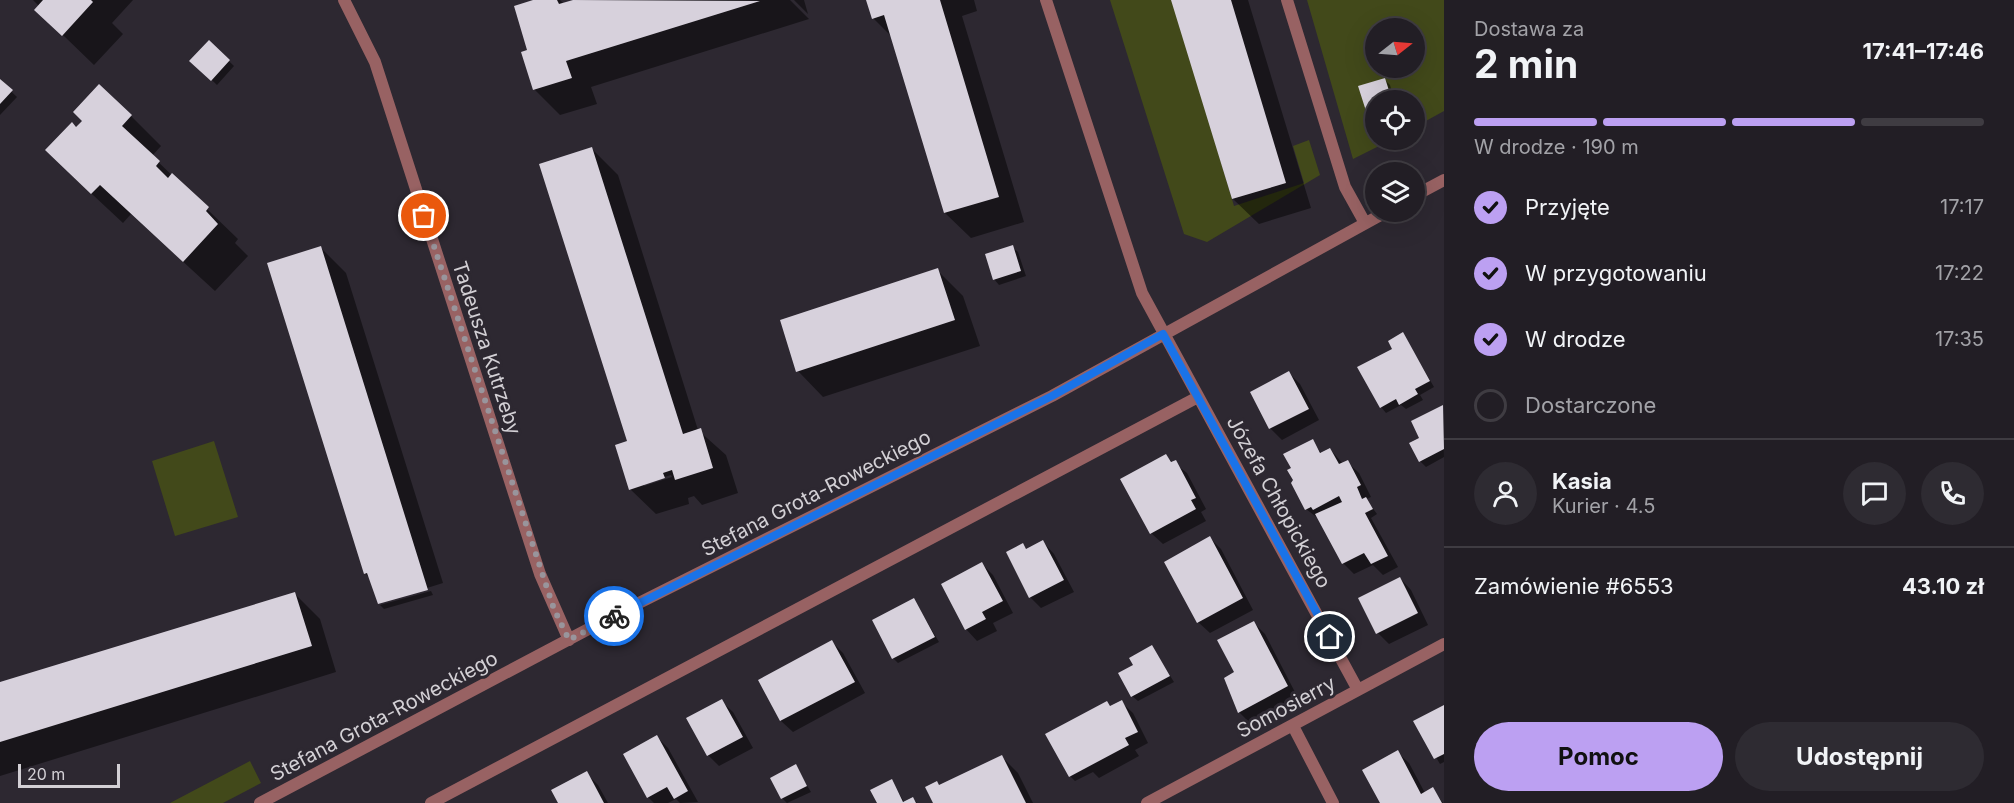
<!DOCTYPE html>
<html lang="pl">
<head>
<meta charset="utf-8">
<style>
	body { margin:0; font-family:Inter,sans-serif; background:#2e2b32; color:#f1f3f6; height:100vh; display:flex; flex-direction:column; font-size:22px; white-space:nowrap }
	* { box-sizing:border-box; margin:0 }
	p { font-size:20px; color:#a2a2a7 }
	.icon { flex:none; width:33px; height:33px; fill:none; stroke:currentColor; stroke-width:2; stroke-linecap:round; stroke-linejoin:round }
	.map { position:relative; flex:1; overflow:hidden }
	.sheet { display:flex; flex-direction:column; background:#221e25; width:570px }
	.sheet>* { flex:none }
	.needle { width:39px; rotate:73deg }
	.controls { position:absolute; left:1365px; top:18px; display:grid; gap:12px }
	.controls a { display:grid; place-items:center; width:60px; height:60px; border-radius:50%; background:#221e25; box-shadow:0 6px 24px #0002,0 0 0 2px #3f3c42; font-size:30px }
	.scale { position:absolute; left:18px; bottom:15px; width:102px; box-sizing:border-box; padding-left:6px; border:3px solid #d3d0d5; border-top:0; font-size:16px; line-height:21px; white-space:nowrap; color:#d3d0d5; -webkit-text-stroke:4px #2d2831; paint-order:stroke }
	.pin { position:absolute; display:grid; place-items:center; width:51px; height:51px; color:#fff; margin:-26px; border:3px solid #fff; border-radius:50%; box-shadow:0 2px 6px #0007 }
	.courier { position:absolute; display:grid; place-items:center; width:60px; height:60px; margin:-30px; border:4px solid #1a73e8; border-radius:50%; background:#fff; color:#222; box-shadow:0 2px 8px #0007 }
	.overview em { font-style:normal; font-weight:700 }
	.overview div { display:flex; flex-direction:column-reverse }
	.overview { display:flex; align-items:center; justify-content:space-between; height:102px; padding:0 30px }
	h1 { font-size:39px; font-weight:700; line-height:45px }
	.bar { display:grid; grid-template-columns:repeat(4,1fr); gap:9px 6px; align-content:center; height:72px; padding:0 30px }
	.bar i { height:8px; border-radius:4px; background:#3f3c42 }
	.bar .current { background:#bca0f2 }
	.bar p { grid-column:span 4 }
	.line { display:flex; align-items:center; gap:15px; padding:0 30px; border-top:2px solid #3f3c42 }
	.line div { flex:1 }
	.round { display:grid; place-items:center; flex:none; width:63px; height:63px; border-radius:32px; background:#2e2b32 }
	ol { padding:0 30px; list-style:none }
	li { display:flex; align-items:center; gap:18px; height:66px }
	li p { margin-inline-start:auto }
	li .icon { padding:6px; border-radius:50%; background:#bca0f2; color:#111; stroke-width:4 }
	li:last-child { color:#a2a2a7 }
	li i { width:33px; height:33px; border:3px solid #3f3c42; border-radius:50% }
	.cta { display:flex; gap:12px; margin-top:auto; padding:12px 30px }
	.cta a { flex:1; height:69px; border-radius:36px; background:#bca0f2; color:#111; font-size:24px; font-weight:700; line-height:69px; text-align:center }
	.cta a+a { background:#2e2b32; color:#f1f3f6 }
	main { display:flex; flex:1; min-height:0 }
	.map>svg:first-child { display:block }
	.green { fill:#42491a; fill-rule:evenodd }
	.shadow { fill:#0007; fill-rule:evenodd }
	.building { fill:#d7d1dc }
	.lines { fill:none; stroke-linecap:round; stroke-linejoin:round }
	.minor { stroke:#986263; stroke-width:12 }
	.done { stroke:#99959c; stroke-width:6; stroke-dasharray:0 10.8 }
	.route { stroke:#1a73e8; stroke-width:8 }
	.labels { text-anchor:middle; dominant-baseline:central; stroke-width:6; stroke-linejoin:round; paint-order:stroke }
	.street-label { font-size:20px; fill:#d3d0d5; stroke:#2d2831 }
</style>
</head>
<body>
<main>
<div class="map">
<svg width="1444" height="803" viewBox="0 0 1444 803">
	<rect width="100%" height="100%" fill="#2d2831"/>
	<!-- green -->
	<path class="green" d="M1110 0H1173L1234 206 1304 183 1293 146 1309 140 1320 175 1207 242 1184 234Z
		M1307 0H1444V111L1415 127 1414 100H1376V140H1391L1353 159ZM1376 28H1414V68H1376Z
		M214 441 238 517 175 536 152 461Z
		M250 761 261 783 223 803H170Z"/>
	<!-- shadow -->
	<path class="shadow" d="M33 0H133L112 23 123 34 94 65 36 9 39 6Z
		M538 0H560L564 4 578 0H790L809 19 591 87 597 104 560 115 534 89 529 51Z
		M794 0H804L808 14Z
		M868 0H974L977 11 962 16 1024 222 971 238 945 213 892 37 873 18Z
		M1173 0H1248L1311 208 1259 224 1233 199Z
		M209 42 234 66 217 85 192 61Z
		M1384 79 1390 85 1394 100H1376V115L1372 116 1367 110Z
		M0 81 17 97 0 115Z
		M131 116 161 146 152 156 238 239 235 243 248 256 215 291 131 214 123 223 78 181 76 129Z
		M592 149 618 175 698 430 726 455 738 493 702 505 694 496 688 498 689 504 656 514 630 489 628 442ZM671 475 672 477 644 486V483Z
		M1012 247 1018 252 1026 276 999 285 994 279Z
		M321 248 346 273 443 583 379 603 370 579 365 573Z
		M937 270 963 296 980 346 823 397 798 371Z
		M1403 334 1434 387 1420 395 1423 400 1406 409 1401 405 1386 413 1381 407 1394 349Z
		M1289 373 1300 384 1319 420 1282 440 1270 428Z
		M1443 407 1444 457 1426 467 1420 461Z
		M1312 441 1322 454 1330 449 1343 464 1347 462 1359 473 1371 497 1366 499 1377 514 1371 518 1398 567 1383 575 1373 565 1354 574 1343 563 1319 519 1306 509Z
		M1165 456 1187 473 1206 509 1201 512 1206 521 1163 544 1151 533Z
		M1210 538 1221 549 1253 610 1210 633 1198 622Z
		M1043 542 1054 554 1074 592 1041 608 1030 597 1022 545 1027 550Z
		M982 564 993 575 1013 613 993 623 997 631 977 641 966 629Z
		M1400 578 1411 590 1428 625 1389 644 1378 633Z
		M431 591 433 595 384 609 380 605Z
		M294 593 320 619 336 672 0 776V684Z
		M914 600 939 642 898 663 893 658Z
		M1253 622 1265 634 1298 698 1250 723 1239 712 1236 673Z
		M832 642 843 653 865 693 793 732 781 721 760 680Z
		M1152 647 1174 682 1138 701 1132 696Z
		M721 701 733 712 753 748 719 766 708 755Z
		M1107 702 1111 707 1121 702 1133 713 1148 743 1135 750 1139 756 1099 778 1093 772 1075 781 1070 776Z
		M1444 707V762L1440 764 1415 722Z
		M657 737 668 748 698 802 680 803 676 799 668 803H654L648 797Z
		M1397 752 1409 763 1425 793 1433 789 1443 803H1381Z
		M1001 756 1018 773 1033 803H935L937 782 940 786Z
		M795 766 811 792 787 803 782 798Z
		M586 773 598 785 608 803H559Z
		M891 781 905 803 913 799 917 803H879Z"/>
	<!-- building -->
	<path class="building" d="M43 0H91L93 2 62 36 34 10Z
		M533 0H557L559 4 573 0 760 1 566 61 572 78 533 90 521 52 527 50 514 6Z
		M866 0H940L999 197 944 213 884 15 872 19Z
		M1171 0H1231L1286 183 1232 199Z
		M209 40 230 60 211 81 189 61Z
		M1385 78 1392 100H1376V108L1366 111 1358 86Z
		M0 79 13 90 0 104Z
		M99 84 132 115 122 126 160 161 156 166 168 178 172 173 209 207 206 211 218 224 183 262 100 185 91 194 45 150 72 122 76 127 82 121 73 112Z
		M592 147 683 434 701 428 713 468 675 480 672 470 663 473 665 478 629 490 615 445 627 441 539 164Z
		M1013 245 1021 271 993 280 985 254Z
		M321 246 428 590 378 604 367 573 364 574 267 263Z
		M938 268 955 320 796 372 780 320Z
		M1403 332 1430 381 1415 389 1418 394 1399 405 1396 399 1380 408 1357 367 1392 349 1388 341Z
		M1289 371 1309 409 1269 429 1250 392Z
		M1443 405 1444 449 1419 462 1409 443 1419 438 1411 421Z
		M1313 439 1320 453 1330 448 1339 464 1348 460 1361 485 1357 487 1362 499 1366 497 1373 509 1365 513 1388 556 1371 564 1364 553 1342 564 1315 514 1342 502 1339 496 1313 510 1311 507 1305 510 1291 483 1293 480 1287 470 1291 468 1283 454Z
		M1166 454 1171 462 1176 460 1196 498 1191 500 1196 509 1150 534 1120 479Z
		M1210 536 1243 598 1197 623 1164 562Z
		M1043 540 1064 580 1029 598 1006 552 1023 543 1026 549Z
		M982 562 1003 601 982 612 986 619 965 630 941 584Z
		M1400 577 1418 613 1376 634 1358 598Z
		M295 592 312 646 0 742V682Z
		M914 598 935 637 892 659 872 620Z
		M1254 621 1288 686 1238 713 1224 678 1234 672 1217 640Z
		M832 640 855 682 780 721 758 680Z
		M1152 645 1170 676 1131 697 1118 673 1133 665 1129 658Z
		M722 699 743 737 707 756 686 718Z
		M1122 700 1138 732 1125 738 1129 745 1069 777 1045 734 1107 701 1110 706Z
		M1444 705V754L1434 759 1413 721Z
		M657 735 688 791 674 799 667 787 647 798 623 754Z
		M1398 750 1421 794 1433 787 1442 803H1380L1362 770Z
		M1002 755 1026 803H933L925 787 937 781 939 785Z
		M796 764 807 786 781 799 770 778Z
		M587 771 604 803H558L551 790Z
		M892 779 903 802 913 797 916 803H877L870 790Z"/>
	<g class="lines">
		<!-- minor -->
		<path class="minor" d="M344 0 375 62 540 574 569 640
			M1046 0 1142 293 1358 690
			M1287 0 1345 187 1365 223
			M1414 196 1444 180
			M1293 726 1333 803
			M260 803 613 616 1052 396 1386 212
			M431 803 1198 397
			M1147 803 1444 644"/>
	</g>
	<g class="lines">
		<!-- done -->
		<path class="done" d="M424 216 554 609 569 640 614 616"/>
		<!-- route -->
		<path class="route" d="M614 616 1052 396 1163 334 1330 637"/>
	</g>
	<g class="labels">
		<!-- street labels -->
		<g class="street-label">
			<text transform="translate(487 348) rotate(72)">Tadeusza Kutrzeby</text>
			<text transform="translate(816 493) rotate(-27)">Stefana Grota-Roweckiego</text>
			<text transform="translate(1279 502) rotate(61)">Józefa Chłopickiego</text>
			<text transform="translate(1286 707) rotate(-28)">Somosierry</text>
			<text transform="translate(384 716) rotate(-28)">Stefana Grota-Roweckiego</text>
		</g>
	</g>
</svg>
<div class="controls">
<a><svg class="needle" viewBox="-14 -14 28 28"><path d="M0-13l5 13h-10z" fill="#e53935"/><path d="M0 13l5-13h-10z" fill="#a2a2a7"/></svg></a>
<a><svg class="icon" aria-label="locate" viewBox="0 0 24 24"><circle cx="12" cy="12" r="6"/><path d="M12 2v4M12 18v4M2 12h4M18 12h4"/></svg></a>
<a><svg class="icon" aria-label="layers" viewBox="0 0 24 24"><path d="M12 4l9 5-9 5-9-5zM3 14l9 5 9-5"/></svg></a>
</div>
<div class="scale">20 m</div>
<div class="pin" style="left:424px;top:216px;background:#ea580c"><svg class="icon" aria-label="bag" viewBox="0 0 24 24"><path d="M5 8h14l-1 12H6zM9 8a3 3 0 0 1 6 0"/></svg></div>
<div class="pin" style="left:1330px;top:637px;background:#1f2937"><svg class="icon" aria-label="home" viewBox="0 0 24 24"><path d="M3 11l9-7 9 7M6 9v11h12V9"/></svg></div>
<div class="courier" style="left:614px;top:616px"><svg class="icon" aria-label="bike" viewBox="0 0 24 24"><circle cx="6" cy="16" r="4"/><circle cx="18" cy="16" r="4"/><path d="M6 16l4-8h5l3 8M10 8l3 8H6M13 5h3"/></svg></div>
</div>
<section class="sheet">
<div class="overview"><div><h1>2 min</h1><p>Dostawa za</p></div><em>17:41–17:46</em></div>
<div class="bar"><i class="current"></i><i class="current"></i><i class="current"></i><i></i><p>W drodze · 190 m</p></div>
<ol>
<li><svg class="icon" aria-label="check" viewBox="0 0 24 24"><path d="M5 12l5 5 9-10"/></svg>Przyjęte<p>17:17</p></li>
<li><svg class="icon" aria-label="check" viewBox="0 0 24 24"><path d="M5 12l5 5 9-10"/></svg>W przygotowaniu<p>17:22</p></li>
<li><svg class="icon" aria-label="check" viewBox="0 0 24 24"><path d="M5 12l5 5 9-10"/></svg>W drodze<p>17:35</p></li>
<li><i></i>Dostarczone</li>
</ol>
<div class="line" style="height:108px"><a class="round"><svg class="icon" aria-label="person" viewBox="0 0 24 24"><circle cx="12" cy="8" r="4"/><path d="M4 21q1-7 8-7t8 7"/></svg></a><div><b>Kasia</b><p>Kurier · 4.5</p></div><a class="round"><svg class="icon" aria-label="chat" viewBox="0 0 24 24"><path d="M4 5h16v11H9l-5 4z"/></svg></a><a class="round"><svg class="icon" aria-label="phone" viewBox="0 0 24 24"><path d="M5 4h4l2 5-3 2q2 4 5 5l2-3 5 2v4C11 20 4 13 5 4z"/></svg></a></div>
<div class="line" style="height:78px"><div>Zamówienie #6553</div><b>43.10 zł</b></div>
<div class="cta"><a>Pomoc</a><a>Udostępnij</a></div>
</section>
</main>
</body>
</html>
